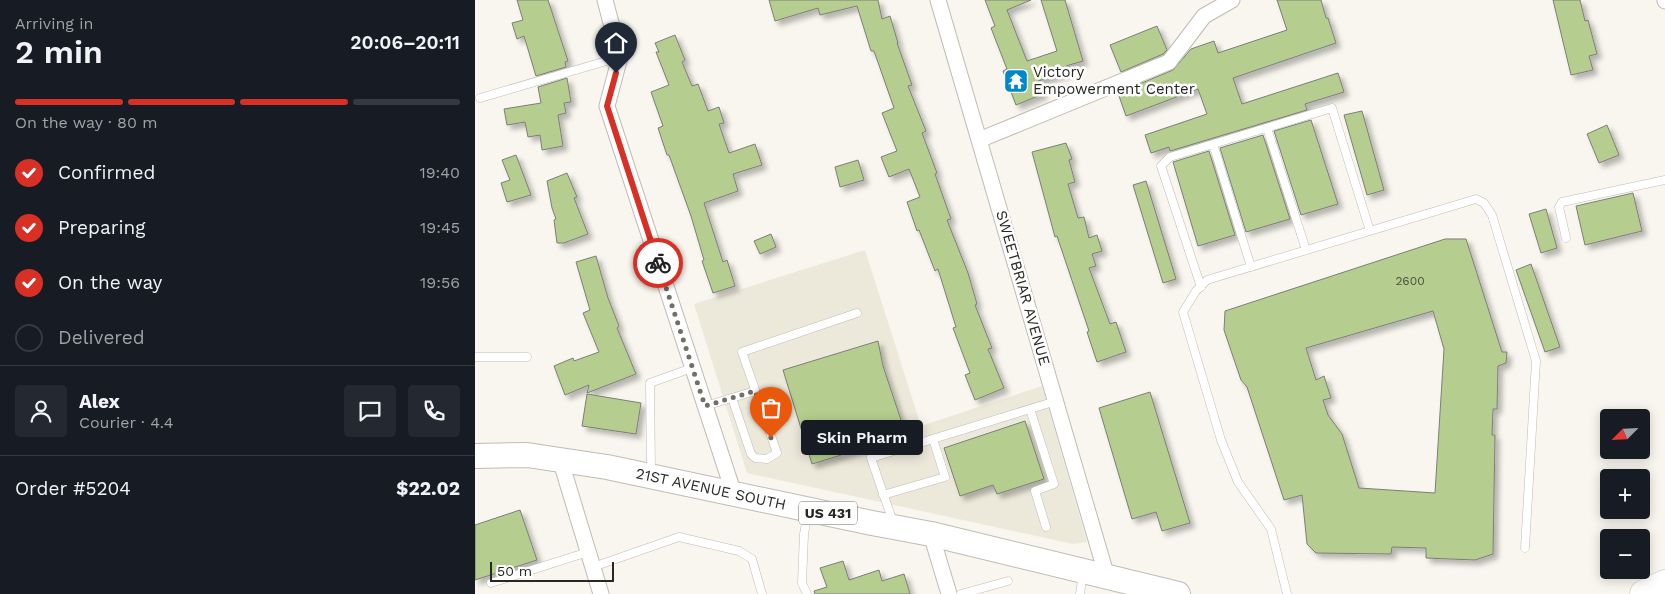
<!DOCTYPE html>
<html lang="en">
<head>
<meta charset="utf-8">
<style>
	body { margin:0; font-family:"Work Sans",sans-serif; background:#242831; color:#f1f3f6; height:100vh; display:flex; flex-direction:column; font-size:19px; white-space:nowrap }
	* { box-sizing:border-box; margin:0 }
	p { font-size:16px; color:#9ea1a6 }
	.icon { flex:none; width:28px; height:28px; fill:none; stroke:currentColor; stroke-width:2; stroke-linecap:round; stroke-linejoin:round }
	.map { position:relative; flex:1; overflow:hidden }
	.drawer { display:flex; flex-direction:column; background:#171b24; width:475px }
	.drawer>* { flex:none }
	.needle { width:32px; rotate:246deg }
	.fabs { position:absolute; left:1125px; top:409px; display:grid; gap:10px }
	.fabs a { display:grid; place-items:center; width:50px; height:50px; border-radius:5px; background:#171b24; box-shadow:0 2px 12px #0003; font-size:25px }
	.scale { position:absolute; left:15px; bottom:12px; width:124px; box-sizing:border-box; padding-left:5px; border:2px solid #272724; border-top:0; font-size:14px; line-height:18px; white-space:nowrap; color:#272724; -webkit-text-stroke:4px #fff; paint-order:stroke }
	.pin { position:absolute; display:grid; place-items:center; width:42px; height:42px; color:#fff; margin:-51px -21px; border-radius:50% 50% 50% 0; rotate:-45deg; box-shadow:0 0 5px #0007 }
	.pin .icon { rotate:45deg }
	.courier { position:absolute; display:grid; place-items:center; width:50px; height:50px; margin:-25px; border:4px solid #d93025; border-radius:50%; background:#fff; color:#222; box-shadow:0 1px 6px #0007 }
	.bubble { position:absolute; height:35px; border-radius:5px; background:#171b24; box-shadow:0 2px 12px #0003; font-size:16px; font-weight:600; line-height:35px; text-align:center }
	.overview em { font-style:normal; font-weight:600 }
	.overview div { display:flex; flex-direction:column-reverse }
	.overview { display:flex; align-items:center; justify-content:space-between; height:85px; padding:0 15px }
	h1 { font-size:32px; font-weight:600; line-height:38px }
	.bar { display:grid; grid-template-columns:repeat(4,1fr); gap:8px 5px; align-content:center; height:60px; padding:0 15px }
	.bar i { height:6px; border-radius:4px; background:#363941 }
	.bar .selected { background:#d93025 }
	.bar p { grid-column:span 4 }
	.line { display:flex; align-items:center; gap:12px; padding:0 15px; border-top:1px solid #363941 }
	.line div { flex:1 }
	.round { display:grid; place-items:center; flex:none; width:52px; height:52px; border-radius:5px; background:#242831 }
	ol { padding:0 15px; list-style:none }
	li { display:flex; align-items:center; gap:15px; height:55px }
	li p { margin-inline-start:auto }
	li .icon { padding:5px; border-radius:50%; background:#d93025; color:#fff; stroke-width:4 }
	li:last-child { color:#9ea1a6 }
	li i { width:28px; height:28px; border:2px solid #363941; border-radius:50% }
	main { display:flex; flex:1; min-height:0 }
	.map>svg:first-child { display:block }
	.built { fill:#ece9da }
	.building { fill:#b5ce8f; stroke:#7c7e78; fill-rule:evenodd; filter:url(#shadow) }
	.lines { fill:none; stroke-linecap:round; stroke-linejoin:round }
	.service-casing { stroke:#bebcb5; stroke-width:9 }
	.minor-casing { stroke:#bebcb5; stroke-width:17 }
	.primary-casing { stroke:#bebcb5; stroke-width:26 }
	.motorway-casing { stroke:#bebcb5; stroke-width:29 }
	.service { stroke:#fff; stroke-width:8 }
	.minor { stroke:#fff; stroke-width:15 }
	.primary { stroke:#fff; stroke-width:24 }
	.motorway { stroke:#fff; stroke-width:28 }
	.done { stroke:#706f6b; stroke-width:5; stroke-dasharray:0 9 }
	.route { stroke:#d93025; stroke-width:6 }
	.labels { text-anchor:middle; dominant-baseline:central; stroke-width:5; stroke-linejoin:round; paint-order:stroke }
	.number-label { font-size:12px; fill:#4a513f }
	.shield { fill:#fff; stroke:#686866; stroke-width:1 }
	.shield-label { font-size:14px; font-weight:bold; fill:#272724 }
	.poi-label { font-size:15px; fill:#272724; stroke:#fff; text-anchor:start }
	.street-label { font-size:15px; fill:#272724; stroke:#fff }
</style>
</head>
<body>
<main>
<section class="drawer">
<div class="overview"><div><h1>2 min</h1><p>Arriving in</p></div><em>20:06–20:11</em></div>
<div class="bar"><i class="selected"></i><i class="selected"></i><i class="selected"></i><i></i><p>On the way · 80 m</p></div>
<ol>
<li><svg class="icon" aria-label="check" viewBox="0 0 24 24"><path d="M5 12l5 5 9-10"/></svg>Confirmed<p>19:40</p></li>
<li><svg class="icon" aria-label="check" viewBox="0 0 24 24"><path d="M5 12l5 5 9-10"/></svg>Preparing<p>19:45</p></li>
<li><svg class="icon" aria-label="check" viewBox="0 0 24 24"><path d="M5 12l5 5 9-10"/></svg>On the way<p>19:56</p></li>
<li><i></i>Delivered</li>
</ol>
<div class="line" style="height:90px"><a class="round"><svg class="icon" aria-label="person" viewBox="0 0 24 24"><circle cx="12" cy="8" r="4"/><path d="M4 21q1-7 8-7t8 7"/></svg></a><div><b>Alex</b><p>Courier · 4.4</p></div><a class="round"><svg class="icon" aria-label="chat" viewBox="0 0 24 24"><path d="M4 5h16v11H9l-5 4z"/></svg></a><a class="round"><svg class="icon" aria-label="phone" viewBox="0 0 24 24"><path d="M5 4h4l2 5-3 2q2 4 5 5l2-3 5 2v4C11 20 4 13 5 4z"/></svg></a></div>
<div class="line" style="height:65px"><div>Order #5204</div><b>$22.02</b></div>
</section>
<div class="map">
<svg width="1190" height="594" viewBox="0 0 1190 594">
	<defs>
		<filter id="shadow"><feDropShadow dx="4.5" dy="4.5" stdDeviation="2.5" flood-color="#0004"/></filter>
	</defs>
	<rect width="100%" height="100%" fill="#f8f6ee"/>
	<!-- built -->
	<path class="built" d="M390 250 446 426 567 386 612 542 598 544 272 473 219 304Z"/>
	<!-- building -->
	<path class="building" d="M42 0H73L93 61 90 62 91 67 61 76 49 36 42 39 37 23 48 20Z
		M294 0H403L407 19 415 16 423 43H422L437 85 433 86 451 131 447 133 462 173 460 174 476 219 472 220 493 273 502 304 500 305 517 348 513 349 529 388 500 400 490 375 495 373 478 328 481 327 463 269 460 271 444 230 442 231 432 202 445 197 434 169 414 177 406 157 422 151 407 113 419 108 399 51H396L382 6 345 15 343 8 300 21Z
		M510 0H556L532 10 552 61 582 51 566 0H590L608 61 591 66 593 72 563 81 568 94 541 105 528 71 532 69 516 28 520 26Z
		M802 0H846L851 18H853L861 43 758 78 767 104 863 73 869 92 830 104 832 110 695 151 694 147 676 153 670 135 732 114 723 89 651 116 643 93 698 70 716 49 739 41 743 53 812 30Z
		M1078 0H1105L1110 21 1113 20 1122 54 1114 56 1118 70 1096 75Z
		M682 26 692 50 688 54 646 72 635 45Z
		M200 35 210 60 207 62 217 86 223 84 233 111 244 107 249 123 244 124 254 153 280 144 287 165 258 174 263 191 229 203 248 262 252 260 260 286 238 293 227 261 229 260 216 216 194 155H192L183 128 188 126 176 92 194 85 181 52H184L180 43Z
		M92 78 96 102 89 103 91 113 83 115 88 146 67 150 65 135 53 137 50 122 32 125 29 109 66 103 63 87Z
		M887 111 909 190 892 195 869 115Z
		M836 120 863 204 826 215 799 131Z
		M1132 125 1144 155 1124 163 1112 134Z
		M788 135 815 219 771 232 745 148Z
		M591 143 597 159 594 160 600 182 593 184 603 218 609 217 614 238 622 235 627 251 617 254 621 266 614 268 635 324 641 322 651 352 622 362 612 332 614 331 582 236 580 237 557 152Z
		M734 151 760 235 723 246 698 162Z
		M41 155 56 195 32 202 26 183 35 180 27 160Z
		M383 160 389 180 365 187 360 167Z
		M92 173 102 197 99 198 113 234 89 243H82L79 220 81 219 77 208 72 181Z
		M671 181 701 279 688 283 658 185Z
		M1158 193 1167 231 1110 245 1101 206Z
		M1071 209 1082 248 1066 253 1054 214Z
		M296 234 301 247 285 254 279 241Z
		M970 239H991L1027 352H1032L1031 363 1023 366 1022 409H1018L1017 435H1020L1018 554 1000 560 951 558V548L917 547 916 554 841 553 832 544 827 495 809 500 772 387 766 380 749 330 750 311ZM958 311 969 349 960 493 884 488 867 434 853 415 848 400 856 398 849 376 841 380 831 348Z
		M121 256 133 298 144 326 142 328 161 374 112 393 114 385 90 395 79 366 98 358 99 361 124 352 108 313 115 310 101 262Z
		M1056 264 1085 347 1070 352 1041 270Z
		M403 341 408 366 431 435 337 464 308 370Z
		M675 392 715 523 687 531 681 512 657 519 624 408Z
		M112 394 166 403 161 434 107 426Z
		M550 421 569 479 522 494 518 485 485 496 469 448Z
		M45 510 62 560 0 580V525Z
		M368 561 374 580 404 570 407 581 429 574 435 594H340L339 591 352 587 345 568Z"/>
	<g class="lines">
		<defs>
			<path id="service" d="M5 98 145 57
				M792 128 831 250
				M738 144 776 267
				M1091 238 1084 207 1087 202 1190 180
				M726 287 686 166 695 157 857 108 895 231
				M0 357H52
				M257 398 276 454 280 458 292 459 302 453 267 352 382 313
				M230 406 280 391
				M555 409 579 484 560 491 571 527
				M176 472 175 383 217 368
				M408 495 470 477 458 439
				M418 522 396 458 581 401
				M118 567 204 537 264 551 277 559 287 594
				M16 583 113 552
				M332 594 327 583 329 534 333 513
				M486 594 533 581
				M605 594 608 573
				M812 594 796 529 763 482 746 440 708 312 721 291 732 280 1001 199 1009 203 1017 215 1061 361 1050 548"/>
			<path id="minor" d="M130 0 145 57 132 106 259 494
				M463 0 632 577
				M1190 0V1
				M504 140 694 62 729 16 757 0
				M85 459 126 594
				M456 534 474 594"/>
			<path id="primary" d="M0 456 52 455 132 467 397 523 456 534 703 594"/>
			<path id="motorway" d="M1169 594 1190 584"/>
		</defs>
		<!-- service casing -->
		<use href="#service" class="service-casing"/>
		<!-- minor casing -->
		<use href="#minor" class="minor-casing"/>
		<!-- primary casing -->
		<use href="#primary" class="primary-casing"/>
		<!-- motorway casing -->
		<use href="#motorway" class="motorway-casing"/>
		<!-- service -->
		<use href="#service" class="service"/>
		<!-- minor -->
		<use href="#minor" class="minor"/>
		<!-- primary -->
		<use href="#primary" class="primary"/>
		<!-- motorway -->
		<use href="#motorway" class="motorway"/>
	</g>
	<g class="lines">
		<!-- done -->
		<path class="done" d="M183 263 230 406 280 391 296 438"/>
		<!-- route -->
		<path class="route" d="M141 73 132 106 183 263"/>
	</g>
	<!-- icons -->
	<defs>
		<symbol id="temple-square" viewBox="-11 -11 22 22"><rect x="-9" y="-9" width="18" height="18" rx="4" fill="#0087cd" stroke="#fff"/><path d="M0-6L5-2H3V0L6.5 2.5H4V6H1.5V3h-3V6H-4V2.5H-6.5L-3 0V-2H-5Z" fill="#fff"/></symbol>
	</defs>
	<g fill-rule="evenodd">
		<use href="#temple-square" x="527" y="67" width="28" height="28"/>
	</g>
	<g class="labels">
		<!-- number labels -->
		<g class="number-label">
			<text x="935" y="281">2600</text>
		</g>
		<!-- shield labels -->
		<rect class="shield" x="324" y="501.5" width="58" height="23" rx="4"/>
		<g class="shield-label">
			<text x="353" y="513">US 431</text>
		</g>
		<!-- poi labels -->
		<g class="poi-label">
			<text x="558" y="72">Victory<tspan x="558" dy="17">Empowerment Center</tspan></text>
		</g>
		<!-- street labels -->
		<g class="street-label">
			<text transform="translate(548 288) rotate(74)">SWEETBRIAR AVENUE</text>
			<text transform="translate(236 489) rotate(12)">21ST AVENUE SOUTH</text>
		</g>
	</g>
</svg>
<div class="fabs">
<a><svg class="needle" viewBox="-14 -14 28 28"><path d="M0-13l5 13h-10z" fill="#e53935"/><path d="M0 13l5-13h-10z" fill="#9ea1a6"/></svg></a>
<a>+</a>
<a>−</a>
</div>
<div class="scale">50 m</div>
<div class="pin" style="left:296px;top:438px;background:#ea580c"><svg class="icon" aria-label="bag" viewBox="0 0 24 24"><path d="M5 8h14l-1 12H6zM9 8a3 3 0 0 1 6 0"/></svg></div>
<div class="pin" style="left:141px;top:73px;background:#1f2937"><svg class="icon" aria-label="home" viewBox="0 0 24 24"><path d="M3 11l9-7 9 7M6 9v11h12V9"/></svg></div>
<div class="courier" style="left:183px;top:263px"><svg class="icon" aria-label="bike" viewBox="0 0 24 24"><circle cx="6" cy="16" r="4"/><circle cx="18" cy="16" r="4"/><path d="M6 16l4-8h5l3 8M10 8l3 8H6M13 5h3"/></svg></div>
<div class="bubble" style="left:326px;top:420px;width:122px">Skin Pharm</div>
</div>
</main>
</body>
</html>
